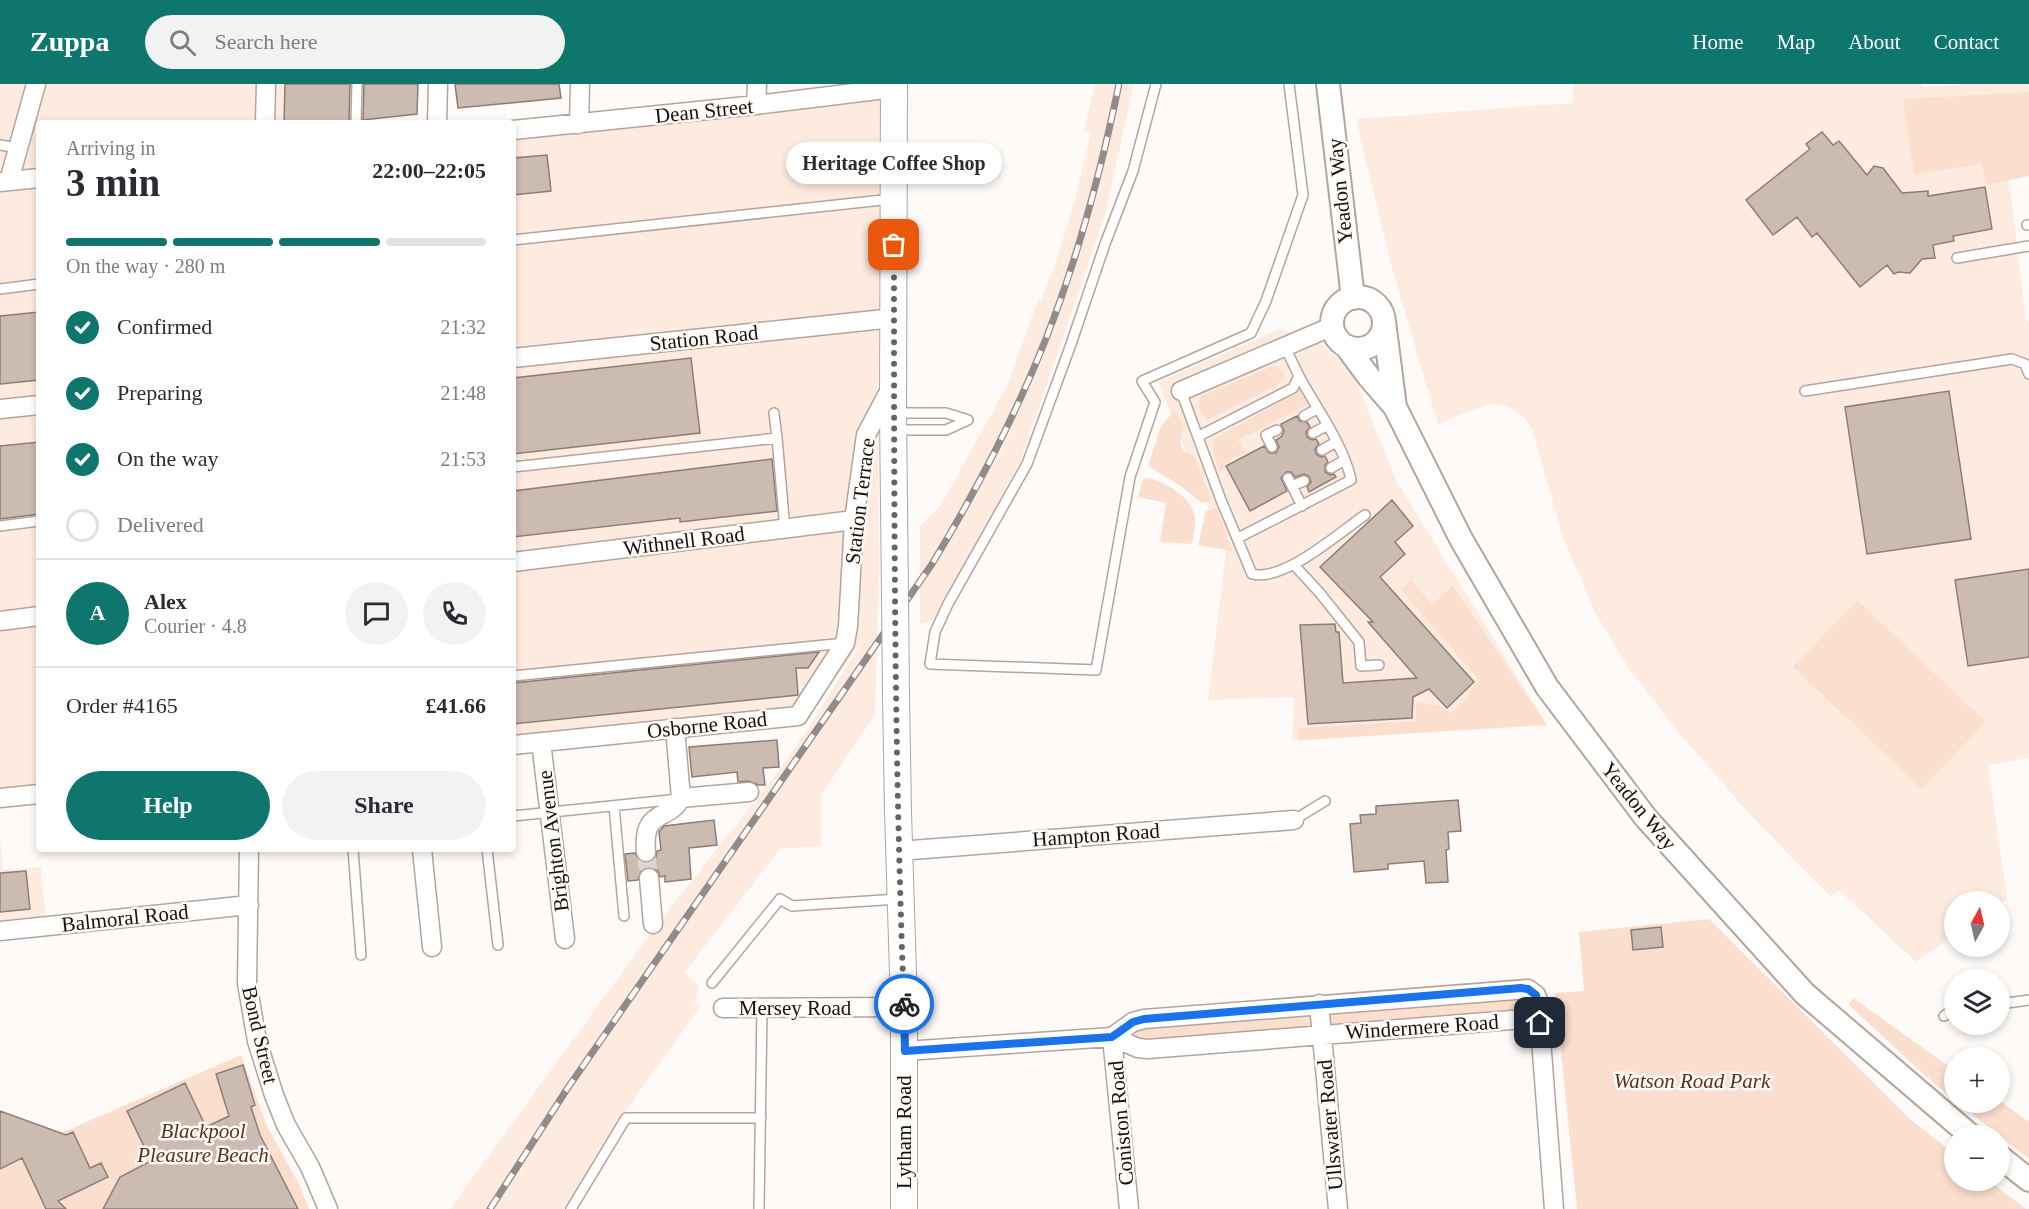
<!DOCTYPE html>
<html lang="en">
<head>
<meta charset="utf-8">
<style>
	body { margin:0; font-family:"Times New Roman",serif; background:#f2f2f3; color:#2b2b33; height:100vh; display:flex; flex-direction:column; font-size:22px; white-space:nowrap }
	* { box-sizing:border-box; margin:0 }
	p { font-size:20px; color:#7c7c81 }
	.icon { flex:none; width:33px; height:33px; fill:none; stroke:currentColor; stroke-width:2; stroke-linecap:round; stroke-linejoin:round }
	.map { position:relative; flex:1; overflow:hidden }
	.sheet { position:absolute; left:36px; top:36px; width:480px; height:732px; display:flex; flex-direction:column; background:#fff; border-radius:6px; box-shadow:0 3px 9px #0003 }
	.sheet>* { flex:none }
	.needle { width:39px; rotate:8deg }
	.buttons { position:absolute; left:1944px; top:807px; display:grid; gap:12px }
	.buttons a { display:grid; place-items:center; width:66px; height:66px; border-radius:50%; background:#fff; box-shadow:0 3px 9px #0003; font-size:30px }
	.pin { position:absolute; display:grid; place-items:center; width:51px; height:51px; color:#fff; margin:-26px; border-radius:12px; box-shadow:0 3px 9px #0006 }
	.courier { position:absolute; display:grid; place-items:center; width:60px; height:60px; margin:-30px; border:4px solid #1a73e8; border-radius:50%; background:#fff; color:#222; box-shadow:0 2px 8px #0007 }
	.bubble { position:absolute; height:42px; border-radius:21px; background:#fff; box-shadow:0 3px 9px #0003; font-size:20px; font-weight:700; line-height:42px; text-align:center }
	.overview em { font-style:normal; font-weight:700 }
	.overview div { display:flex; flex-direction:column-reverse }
	.overview { display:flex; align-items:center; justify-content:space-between; height:102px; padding:0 30px }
	h1 { font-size:39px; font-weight:700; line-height:45px }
	.bar { display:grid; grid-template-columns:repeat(4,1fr); gap:9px 6px; align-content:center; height:72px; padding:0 30px }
	.bar i { height:8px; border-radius:4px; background:#e1e1e2 }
	.bar .selected { background:#0f766e }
	.bar p { grid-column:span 4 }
	.line { display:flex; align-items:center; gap:15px; padding:0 30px; border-top:2px solid #e1e1e2 }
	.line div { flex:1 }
	.round { display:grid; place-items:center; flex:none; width:63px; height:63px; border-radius:32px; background:#f2f2f3 }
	ol { padding:0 30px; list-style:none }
	li { display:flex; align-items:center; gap:18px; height:66px }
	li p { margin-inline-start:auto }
	li .icon { padding:6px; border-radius:50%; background:#0f766e; color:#fff; stroke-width:4 }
	li:last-child { color:#7c7c81 }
	li i { width:33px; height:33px; border:3px solid #e1e1e2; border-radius:50% }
	.cta { display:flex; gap:12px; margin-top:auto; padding:12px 30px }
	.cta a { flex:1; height:69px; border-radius:36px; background:#0f766e; color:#fff; font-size:24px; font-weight:700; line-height:69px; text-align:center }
	.cta a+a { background:#f2f2f3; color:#2b2b33 }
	header { display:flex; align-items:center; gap:36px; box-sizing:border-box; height:84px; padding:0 30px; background:#0f766e; color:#fff }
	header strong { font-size:28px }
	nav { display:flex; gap:33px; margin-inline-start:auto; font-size:21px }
	.search { width:420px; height:54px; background:#f2f2f3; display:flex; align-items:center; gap:15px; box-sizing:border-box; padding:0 21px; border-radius:33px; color:#7c7c81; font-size:22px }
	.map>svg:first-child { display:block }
	.built { fill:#feebdf }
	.green { fill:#fbdfce }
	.building { fill:#cbbbb1; stroke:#8d7e75; stroke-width:1.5 }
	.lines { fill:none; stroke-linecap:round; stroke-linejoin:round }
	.minor-tunnel { stroke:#dbd7d5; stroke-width:18; stroke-dasharray:18 9; stroke-linecap:butt }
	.service-casing { stroke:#b4a49b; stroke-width:12 }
	.minor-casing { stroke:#b4a49b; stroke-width:21 }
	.tertiary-casing { stroke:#b4a49b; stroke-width:26 }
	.secondary-casing { stroke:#b4a49b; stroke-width:28 }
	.service { stroke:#fff; stroke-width:9 }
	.minor { stroke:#fff; stroke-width:18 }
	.tertiary { stroke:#fff; stroke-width:22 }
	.secondary { stroke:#fff; stroke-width:26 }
	.rail-casing { stroke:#918c8a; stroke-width:7 }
	.rail { stroke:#fefaf8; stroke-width:4.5; stroke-dasharray:14; stroke-linecap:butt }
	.secondary-bridge-casing { stroke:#b4a49b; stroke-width:28; stroke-linecap:butt }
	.secondary-bridge { stroke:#fff; stroke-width:26 }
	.done { stroke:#686360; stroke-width:6; stroke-dasharray:0 10.8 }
	.route { stroke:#1a73e8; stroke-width:8 }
	.labels { text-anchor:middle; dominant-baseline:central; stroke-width:5; stroke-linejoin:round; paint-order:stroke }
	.street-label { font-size:21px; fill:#17110e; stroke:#fefaf8 }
	.park-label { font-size:21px; font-style:italic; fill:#5e3111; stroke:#fefaf8 }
</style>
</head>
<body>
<header>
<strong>Zuppa</strong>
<div class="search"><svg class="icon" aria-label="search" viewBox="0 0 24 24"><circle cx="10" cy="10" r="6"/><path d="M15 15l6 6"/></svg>Search here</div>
<nav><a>Home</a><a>Map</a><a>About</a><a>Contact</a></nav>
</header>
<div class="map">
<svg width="2029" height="1125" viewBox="0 0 2029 1125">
	<rect width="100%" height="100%" fill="#fefaf8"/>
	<!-- built -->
	<path class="built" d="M0 0H351L350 39H39V705L0 708Z
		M1095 0H1134L1105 131 1020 378 935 536 920 540V442L941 421 1008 300 1038 216 1041 217 1058 171 1075 116 1091 48 1084 47Z
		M1573 0H1922L1923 3 1971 0H2029V92L2009 96 2026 237H2029V674L1988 681 2007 814 2000 819V818H1954V851L1916 878 1839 806 1831 813 1752 733 1679 649 1630 586 1594 527 1562 450 1532 345 1525 334 1508 322 1489 320 1438 340 1392 184 1356 35 1573 19Z
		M882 13 878 325 879 480 875 631 821 711V762L780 765 684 889 699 901 695 918 701 922 629 1022 564 1125H450L653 846 780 685 808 645 869 547 805 637 513 664V41Z
		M1280 245 1322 261 1352 287 1397 398 1547 641 1292 657 1294 613 1208 616 1226 467 1158 298Z
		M0 754 3 786 41 783 46 838 0 843Z"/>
	<!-- green -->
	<path class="green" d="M2029 8V92L1986 101 1982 80 1914 90 1903 15Z
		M1273 282 1282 286 1286 293 1275 302 1207 336 1198 322 1201 312Z
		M1300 307 1305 309 1309 318 1307 321 1238 356 1245 369 1224 379 1225 384 1219 387 1212 364 1214 355Z
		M1174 327 1185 344C1179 350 1180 360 1183 367L1194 371 1211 416 1202 419 1178 400 1148 382 1161 342Z
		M1151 394C1169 401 1194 414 1195 436 1196 444 1193 452 1192 460L1160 458 1166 419 1138 413 1143 395Z
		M1217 424 1232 467 1198 461 1206 427Z
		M1411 496 1432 520 1453 502 1547 641 1299 656V644L1416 637V618L1441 622 1450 630 1471 611 1469 608 1479 596 1401 505Z
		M1857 516 1986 638 1922 705 1793 583Z
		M1709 835 1909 1034 1954 1070V1096L1989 1097 2026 1125H1577L1555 909 1584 907 1579 848Z
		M1528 905 1533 939 1148 965 1112 953 1128 941Z
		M1853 914 1954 986V1016L1929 995 1849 921Z
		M241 971 266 1040 300 1102 309 1125H0V1027L61 1049Z
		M2000 1017 2029 1038V1075L1958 1019Z"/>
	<!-- building -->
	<path class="building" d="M285 0H350L349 37 338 39H284Z
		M364 0H418L417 30 363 36Z
		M455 0H559L561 14 458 24Z
		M1822 48 1833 61 1839 57 1867 91 1874 82 1883 84 1902 109 1928 107V112L1985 103 1992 145 1953 152 1954 157 1933 161 1935 174 1922 175 1910 189 1898 188 1894 190 1887 181 1860 203 1817 149 1812 153 1797 133 1773 151 1746 116 1810 65 1806 60Z
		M547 71 551 107 513 111V74Z
		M39 228V296L0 300V232Z
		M691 274 700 349 513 370V294Z
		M1949 307 1971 455 1867 470 1845 323Z
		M1297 332 1300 337 1307 338 1310 343 1306 348 1307 353 1312 356 1316 355 1319 360 1315 365 1316 370 1321 373 1325 372 1328 378 1325 381V388L1330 391 1334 390 1336 393 1309 408 1307 403 1311 398 1309 392 1304 390 1295 393 1291 388H1286L1281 394 1287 407 1250 427 1226 382 1264 362 1269 369H1276L1279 363 1276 356 1281 353 1284 347 1281 340Z
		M39 358V430L0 435V362Z
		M772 375 777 427 680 438V434L513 453V407Z
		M1392 416 1413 442 1395 458 1405 470 1380 493 1474 598 1447 624 1429 605 1413 613 1412 634 1308 640 1300 541 1335 540 1336 548H1339L1343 599 1417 594 1368 538H1373L1320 483Z
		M2029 485V573L1968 582 1955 496Z
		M819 568 808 584H796L798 611 513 640V599Z
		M777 656 779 683 763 684 765 701H758L749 697 738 698 737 688 692 693 689 663Z
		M1458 716 1461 747 1448 748 1449 765 1446 766 1448 798 1426 799 1424 777 1388 780V785L1354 788 1350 740 1361 739 1360 731 1376 730V722Z
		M714 736 717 761 689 764 691 795 665 798V792L660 793 658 787 649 783 642 785 638 796 628 797 625 770 635 769 641 778 652 777 656 773 657 767 661 766 659 748 664 742Z
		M26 787 30 825 0 828V789Z
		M1661 843 1663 863 1633 866 1631 846Z
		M243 981 255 1021 251 1023 260 1051 298 1125H103L120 1093 151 1077 127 1027 185 999 206 1043 229 1032 216 990Z
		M0 1027 66 1051 73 1048 90 1084 101 1079 108 1093 58 1117 66 1125H46L22 1074 0 1085Z"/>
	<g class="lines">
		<!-- minor-tunnel -->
		<path class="minor-tunnel" d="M646 768 649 794"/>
		<defs>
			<path id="service" d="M1156 0 1133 87 1105 160 1070 263 1027 380 948 520 935 548 930 580 1096 586 1130 393 1155 318 1142 297 1251 249 1266 217 1303 111 1289 0
				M356 39 357 0
				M0 61 18 64
				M2027 141H2029
				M513 156 892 115
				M1957 174 2029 162
				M0 205 39 200
				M1181 307 1221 416 1252 490C1284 498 1339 449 1365 431
				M1805 307 2012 275 2025 280 2029 290
				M774 329 777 354
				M896 329H946L968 336
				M1304 332 1317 325
				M896 346H946L968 336
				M1313 349 1326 342
				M1199 352 1293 304 1299 292 1285 263
				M1272 363 1266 351 1277 346
				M1322 366 1336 358
				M513 383 777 354 785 445
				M1331 384 1345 376
				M1288 394 1302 422
				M1292 402 1304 397
				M0 442 39 437
				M1238 454 1351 396C1344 361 1316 324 1299 292
				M1294 481 1319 508 1359 558 1361 582 1379 581
				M513 592 845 559
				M614 722 624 832
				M513 732 679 715
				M1294 736 1325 717
				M353 765 361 871
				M487 765 498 861
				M712 899 780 815 792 822 898 815
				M2000 920 2029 916
				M1944 932 1954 925
				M571 1125 626 1034H761
				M759 1125 762 924"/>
			<path id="minor" d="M756 21 757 0
				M265 39 266 0
				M437 39 438 0
				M579 40 580 0
				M513 46 756 21 894 4
				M9 97 36 0
				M0 98 39 94
				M513 274 894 234
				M1181 307 1333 242
				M0 325 39 321
				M513 478 854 436
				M0 537 39 532
				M541 658 565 855
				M513 661 798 632 845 559 848 542 854 436 866 351 892 302
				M0 714 39 710
				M681 714 749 708
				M249 765 247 899 257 957 274 1011 286 1041 310 1083 328 1125
				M422 765 432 863
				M899 767 1294 736
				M646 768C642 723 669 738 681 714L675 644
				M649 794 653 840
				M0 847 249 821
				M1319 920 1338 1125
				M723 924 904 923
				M1112 953 1133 938 1144 935 1528 905 1536 911 1538 916 1554 1125
				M1112 953 1129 1125
				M905 967 1112 953 1138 964 1148 965 1524 935 1533 939 1541 951"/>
			<path id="tertiary" d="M1328 0 1353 214
				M1332 239a26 26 0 1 1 52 0a26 26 0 1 1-52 0Z
				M1384 238 1395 323
				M1346 262 1369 293 1395 323 1461 455 1547 603 1646 734 1805 910 1971 1052
				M2000 1073 2029 1096"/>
			<path id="secondary" d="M894 0 893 329 895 512
				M896 611 898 727 904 923V1125"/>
		</defs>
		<!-- service casing -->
		<use href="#service" class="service-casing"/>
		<!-- minor casing -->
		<use href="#minor" class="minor-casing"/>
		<!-- tertiary casing -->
		<use href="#tertiary" class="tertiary-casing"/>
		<!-- secondary casing -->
		<use href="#secondary" class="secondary-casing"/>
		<!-- service -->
		<use href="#service" class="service"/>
		<!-- minor -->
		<use href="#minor" class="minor"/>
		<!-- tertiary -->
		<use href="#tertiary" class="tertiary"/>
		<!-- secondary -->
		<use href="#secondary" class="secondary"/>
		<defs>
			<path id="rail" d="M490 1125 567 1005 932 480C975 409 1014 335 1045 257 1078 174 1101 87 1119 0"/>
		</defs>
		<!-- rail casing -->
		<use href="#rail" class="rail-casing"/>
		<!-- rail -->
		<use href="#rail" class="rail"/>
		<defs>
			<path id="secondary-bridge" d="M895 512 896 611"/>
		</defs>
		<!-- secondary-bridge casing -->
		<use href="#secondary-bridge" class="secondary-bridge-casing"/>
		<!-- secondary-bridge -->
		<use href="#secondary-bridge" class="secondary-bridge"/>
	</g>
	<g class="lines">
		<!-- done -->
		<path class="done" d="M894 161C894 414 894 667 904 920"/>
		<!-- route -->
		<path class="route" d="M904 920 905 967 1112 953 1133 938 1144 935 1521 904 1528 905 1536 911 1540 939"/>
	</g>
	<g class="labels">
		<!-- street labels -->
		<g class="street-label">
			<text transform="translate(704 27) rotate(-6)">Dean Street</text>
			<text transform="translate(1340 107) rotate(-96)">Yeadon Way</text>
			<text transform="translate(704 254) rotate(-6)">Station Road</text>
			<text transform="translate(860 417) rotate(-83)">Station Terrace</text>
			<text transform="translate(684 457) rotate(-7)">Withnell Road</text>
			<text transform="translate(707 641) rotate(-6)">Osborne Road</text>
			<text transform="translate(1639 722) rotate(51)">Yeadon Way</text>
			<text transform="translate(1096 751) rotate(-4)">Hampton Road</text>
			<text transform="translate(553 757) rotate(-97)">Brighton Avenue</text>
			<text transform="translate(125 834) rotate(-6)">Balmoral Road</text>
			<text x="795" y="924">Mersey Road</text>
			<text transform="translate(1422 943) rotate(-4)">Windermere Road</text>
			<text transform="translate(260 951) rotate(77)">Bond Street</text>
			<text transform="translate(1121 1039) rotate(-95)">Coniston Road</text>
			<text transform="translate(1330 1041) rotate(-95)">Ullswater Road</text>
			<text transform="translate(904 1048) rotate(-90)">Lytham Road</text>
		</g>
		<!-- park labels -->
		<g class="park-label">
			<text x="1692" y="997">Watson Road Park</text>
			<text x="203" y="1047">Blackpool<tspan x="203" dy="24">Pleasure Beach</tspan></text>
		</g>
	</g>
</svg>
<div class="buttons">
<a><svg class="needle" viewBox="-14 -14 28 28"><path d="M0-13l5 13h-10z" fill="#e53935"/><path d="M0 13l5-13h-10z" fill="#7c7c81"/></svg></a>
<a><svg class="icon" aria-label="layers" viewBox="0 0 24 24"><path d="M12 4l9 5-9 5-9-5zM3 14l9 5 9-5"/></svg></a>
<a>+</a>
<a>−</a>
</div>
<div class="pin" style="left:894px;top:161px;background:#ea580c"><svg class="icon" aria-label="bag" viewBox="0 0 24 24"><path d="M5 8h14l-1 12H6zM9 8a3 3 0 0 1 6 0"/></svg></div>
<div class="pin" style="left:1540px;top:939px;background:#1f2937"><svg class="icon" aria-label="home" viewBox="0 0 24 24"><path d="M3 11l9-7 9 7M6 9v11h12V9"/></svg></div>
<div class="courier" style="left:904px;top:920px"><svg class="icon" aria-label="bike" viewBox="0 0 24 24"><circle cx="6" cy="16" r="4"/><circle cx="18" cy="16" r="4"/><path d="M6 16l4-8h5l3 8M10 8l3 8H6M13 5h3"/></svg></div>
<div class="bubble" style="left:786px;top:58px;width:216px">Heritage Coffee Shop</div>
<section class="sheet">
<div class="overview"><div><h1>3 min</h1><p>Arriving in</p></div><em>22:00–22:05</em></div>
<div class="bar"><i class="selected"></i><i class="selected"></i><i class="selected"></i><i></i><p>On the way · 280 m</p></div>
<ol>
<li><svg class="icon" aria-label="check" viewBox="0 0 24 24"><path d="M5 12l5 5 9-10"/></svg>Confirmed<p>21:32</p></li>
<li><svg class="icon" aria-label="check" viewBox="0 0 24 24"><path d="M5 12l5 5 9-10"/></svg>Preparing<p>21:48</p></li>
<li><svg class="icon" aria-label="check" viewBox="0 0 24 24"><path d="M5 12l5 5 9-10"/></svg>On the way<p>21:53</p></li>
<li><i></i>Delivered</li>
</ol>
<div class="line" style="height:108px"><b class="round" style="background:#0f766e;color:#fff">A</b><div><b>Alex</b><p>Courier · 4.8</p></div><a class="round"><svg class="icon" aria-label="chat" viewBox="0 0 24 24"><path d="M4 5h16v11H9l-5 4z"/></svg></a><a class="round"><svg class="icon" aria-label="phone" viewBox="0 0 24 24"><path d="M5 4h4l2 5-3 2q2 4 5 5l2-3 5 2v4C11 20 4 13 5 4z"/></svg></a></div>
<div class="line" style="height:78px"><div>Order #4165</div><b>£41.66</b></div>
<div class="cta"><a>Help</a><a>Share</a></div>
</section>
</div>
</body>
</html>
